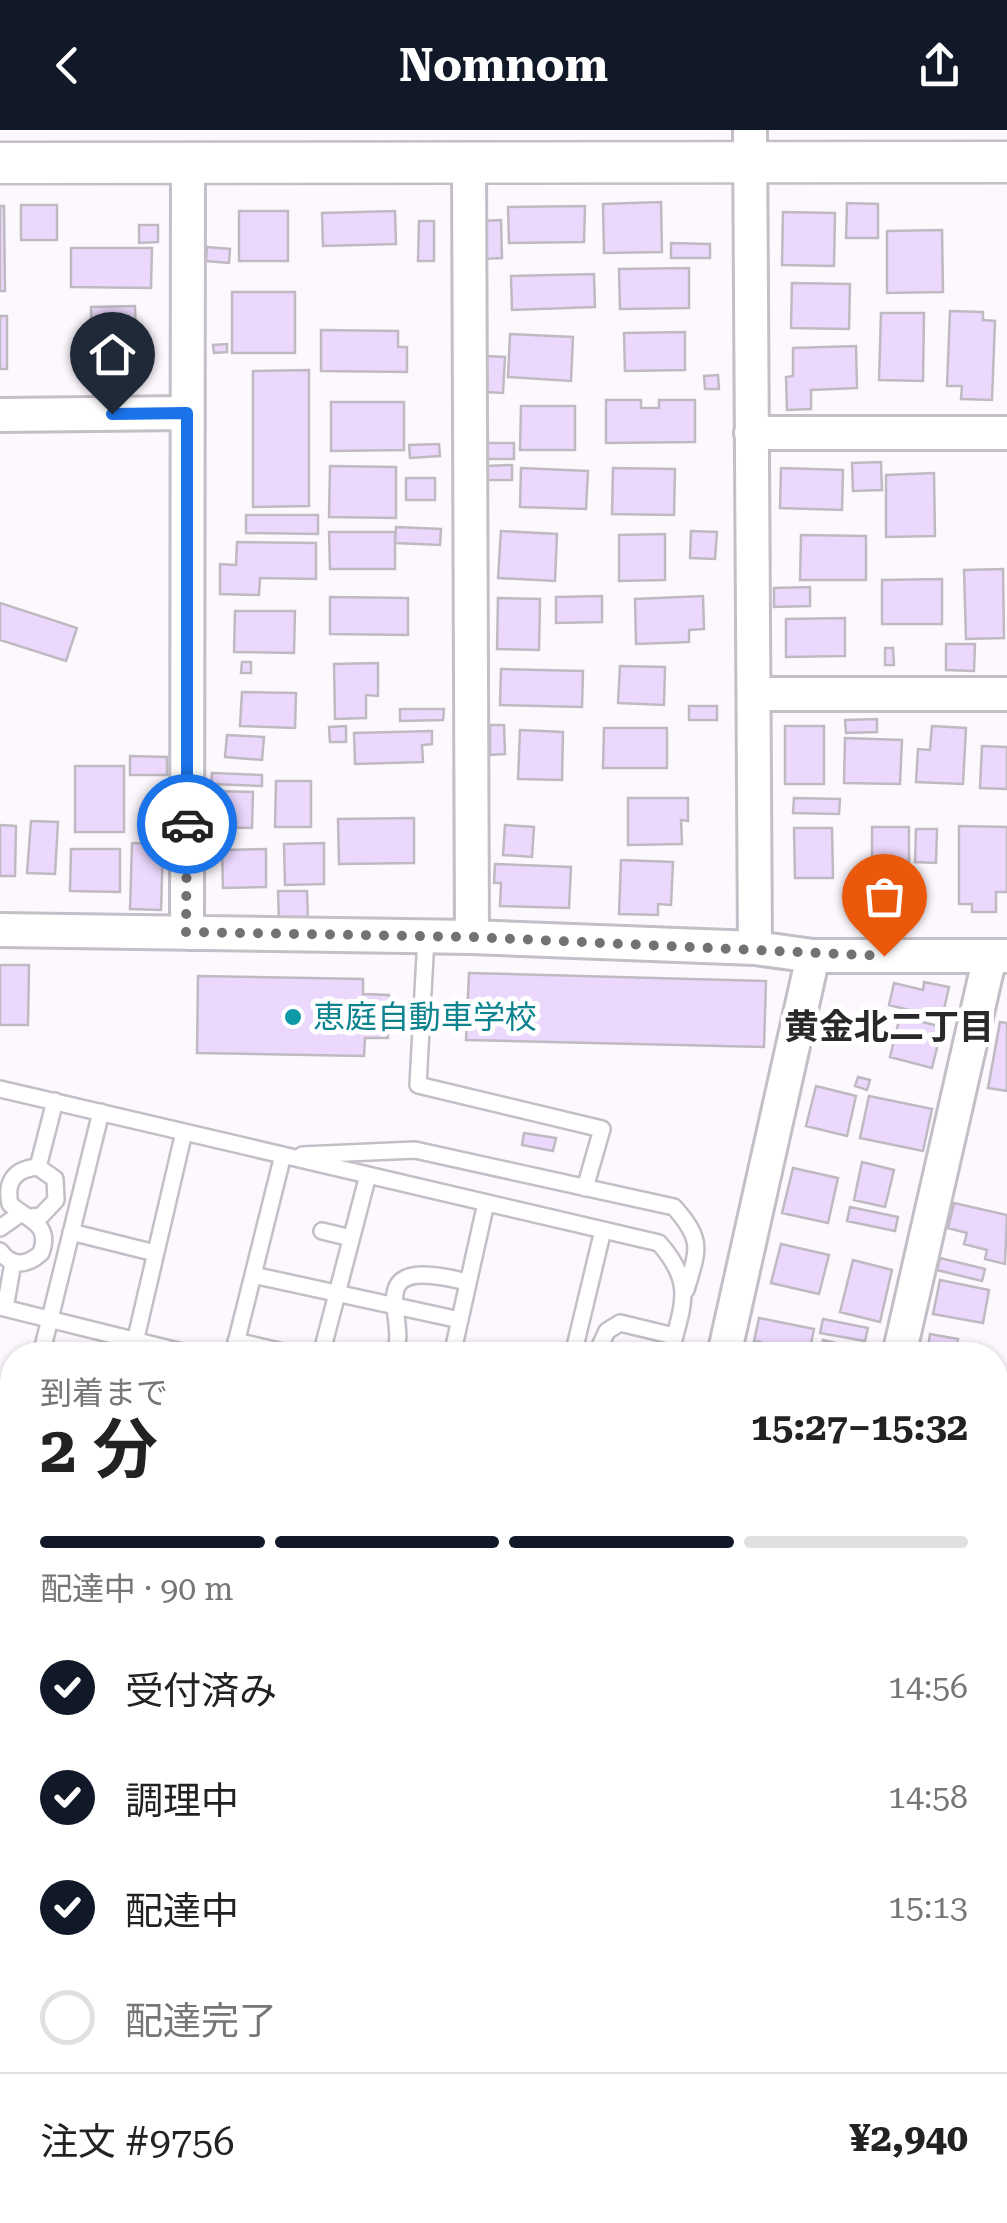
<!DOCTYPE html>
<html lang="ja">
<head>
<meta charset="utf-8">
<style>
	body { margin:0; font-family:"Roboto Serif","Noto Sans JP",serif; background:#f6f6f6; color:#222; height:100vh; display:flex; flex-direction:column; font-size:38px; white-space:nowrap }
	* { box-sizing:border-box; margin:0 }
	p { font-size:32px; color:#767676 }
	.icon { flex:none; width:55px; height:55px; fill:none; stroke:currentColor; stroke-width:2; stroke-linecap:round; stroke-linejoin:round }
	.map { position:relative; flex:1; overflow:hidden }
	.side { position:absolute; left:0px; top:1212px; width:1008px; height:882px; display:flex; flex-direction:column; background:#fff; border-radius:40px 40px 0 0; box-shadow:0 2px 8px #0004 }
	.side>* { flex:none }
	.pin { position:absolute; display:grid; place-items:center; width:85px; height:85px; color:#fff; margin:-102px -42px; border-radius:50% 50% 50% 0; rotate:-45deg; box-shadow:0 0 10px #0007 }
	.pin .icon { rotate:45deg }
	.courier { position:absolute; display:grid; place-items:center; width:100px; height:100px; margin:-50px; border:8px solid #1a73e8; border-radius:50%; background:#fff; color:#222; box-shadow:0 2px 12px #0007 }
	.overview em { font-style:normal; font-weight:700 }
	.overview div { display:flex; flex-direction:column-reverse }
	.overview { display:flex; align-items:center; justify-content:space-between; height:170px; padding:0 40px }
	h1 { font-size:65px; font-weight:700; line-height:75px }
	.bar { display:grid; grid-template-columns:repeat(4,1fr); gap:15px 10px; align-content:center; height:120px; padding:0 40px }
	.bar i { height:12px; border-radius:8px; background:#e0e0e0 }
	.bar .current { background:#111827 }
	.bar p { grid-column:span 4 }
	.line { display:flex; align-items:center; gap:25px; padding:0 40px; border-top:2px solid #e0e0e0 }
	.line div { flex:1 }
	ol { padding:0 40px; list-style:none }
	li { display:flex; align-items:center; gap:30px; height:110px }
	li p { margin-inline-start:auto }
	li .icon { padding:10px; border-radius:50%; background:#111827; color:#fff; stroke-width:4 }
	li:last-child { color:#767676 }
	li i { width:55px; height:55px; border:5px solid #e0e0e0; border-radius:50% }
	header { display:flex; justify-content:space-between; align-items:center; height:130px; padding:0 40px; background:#111827; color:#fff; font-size:45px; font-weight:700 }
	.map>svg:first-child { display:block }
	.building { fill:#ecd8fc; stroke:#bfbac2; stroke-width:2.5 }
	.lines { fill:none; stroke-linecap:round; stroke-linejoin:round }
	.service-casing { stroke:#c4bec6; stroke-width:20 }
	.minor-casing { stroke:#c4bec6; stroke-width:38 }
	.tertiary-casing { stroke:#c4bec6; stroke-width:45 }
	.service { stroke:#fff; stroke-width:15 }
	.minor { stroke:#fff; stroke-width:32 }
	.tertiary { stroke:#fff; stroke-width:40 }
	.rail-casing { stroke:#8f8c90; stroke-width:11 }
	.rail { stroke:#fff; stroke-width:8; stroke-dasharray:22; stroke-linecap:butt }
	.done { stroke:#747175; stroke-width:10; stroke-dasharray:0 18 }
	.route { stroke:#1a73e8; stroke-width:12 }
	.culture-dot { fill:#0f9aa8; stroke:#fff; stroke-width:4 }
	.labels { text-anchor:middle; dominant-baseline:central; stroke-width:10; stroke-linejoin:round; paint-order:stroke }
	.culture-label { font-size:32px; fill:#0d838f; stroke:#fff; text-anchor:start }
	.neighbourhood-label { font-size:35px; font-weight:bold; fill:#2a282b; stroke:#fff }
</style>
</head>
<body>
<header><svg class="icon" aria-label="back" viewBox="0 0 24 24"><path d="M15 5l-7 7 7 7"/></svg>Nomnom<svg class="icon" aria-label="share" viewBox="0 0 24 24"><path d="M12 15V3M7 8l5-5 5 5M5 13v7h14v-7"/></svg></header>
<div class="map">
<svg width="1007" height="2093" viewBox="0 0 1007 2093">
	<rect width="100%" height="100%" fill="#fdf8fe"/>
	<!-- building -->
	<path class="building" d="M661 72 662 122 604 123 603 74Z
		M847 73 878 74V108H846Z
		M21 75H57V110H21Z
		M0 76H4L5 161H0Z
		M585 76 584 112 509 113 508 77Z
		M239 81H288V131H239Z
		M395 81 396 114 323 116 322 83Z
		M783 82 835 83 834 136 782 135Z
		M501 90 502 128 482 129V91Z
		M419 91H434V131H418Z
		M139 95H158V112L139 113Z
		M942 100 943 162 887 163V101Z
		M671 113 710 114V128H671Z
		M207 117 230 119 229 133 206 131Z
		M71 118H152L151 158 71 157Z
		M689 138V178L620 179 619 139Z
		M594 144 595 177 512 180 511 146Z
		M792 153 850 154 849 199 791 198Z
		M232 162H295V223H232Z
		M135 176 137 255 93 257 91 177Z
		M950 181 983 182V190L995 191 992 270 961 269 962 256H947Z
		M881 183H924L923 251 879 250Z
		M0 186H7V239H0Z
		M321 200 398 201V217H407V242L321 241Z
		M685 202V240L625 241 624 203Z
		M510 204 573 207 571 251 508 247Z
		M227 214V222L214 223 213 215Z
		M856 216 857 258 811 260V279L787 280 786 247 793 246V218Z
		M485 226 505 227 503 263 484 262Z
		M309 240V376L253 377V241Z
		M718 245 719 259H705L704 246Z
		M606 270H641V278H659V270H695V312L606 313Z
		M331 272H404V320L331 321Z
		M521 276H575V320H520Z
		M482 313H514V329H482Z
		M439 314 440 326 410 328 409 315Z
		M881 332 882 360 853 361 852 333Z
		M512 335V350H485V336Z
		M330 336 396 337V388L329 387Z
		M521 338 588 341 586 379 520 377Z
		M613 338 675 339 674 385 612 384Z
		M781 338 843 340 842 380 780 378Z
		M934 343 935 406 886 407V345Z
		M406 348H435V370H406Z
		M246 385H318V404L246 403Z
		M396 397 441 399 440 415 395 413Z
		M501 401 557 404 555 451 498 448Z
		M691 401 717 402 715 429 690 428Z
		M329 402H395V439H330Z
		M665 404V450L619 451V405Z
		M801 405 866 406V450H800Z
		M237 412 316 413V449L260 448 259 465 220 464V434L236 435Z
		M1003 439 1004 508 966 509 964 440Z
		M942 449V494H882V450Z
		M810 457V476L774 477V458Z
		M602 466V492L556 493V467Z
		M703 466 704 499 689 500V512L636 514 635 469Z
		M330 467 408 468V505L330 504Z
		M498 468 540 469 539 520 497 519Z
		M0 473 77 498 66 531 0 510Z
		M235 481H295L294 523 234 522Z
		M845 488V526L786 527V489Z
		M946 514H975L974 541 946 540Z
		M885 518H893L894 535H885Z
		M242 532H251V543H241Z
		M378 533V566L366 565V588L335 589 334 534Z
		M620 536 665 537 664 575 618 573Z
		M501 539 583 541 582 577 500 575Z
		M242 562 296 563 295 598 240 596Z
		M689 576H717V590H689Z
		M400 579H444L443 590 400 591Z
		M877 589V602L846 603 845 590Z
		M490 595H504L505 624 490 625Z
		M346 596V612H330L329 597Z
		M785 596H824V654H785Z
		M932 596 966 598 963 654 916 652 918 619 930 620Z
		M604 598H667V638H603Z
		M520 600 563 602 562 650 518 649Z
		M432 601V614L422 615 423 632 355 634 354 603Z
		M227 605 264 607 262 630 225 627Z
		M845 608 902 610 900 654 844 653Z
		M982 616 1007 617V659L980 658Z
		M130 626 167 627V645H130Z
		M75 636H124V702H75Z
		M212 643 262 645V656L211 654Z
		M276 651H311V697H275Z
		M216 661 253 662 252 698 216 697Z
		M628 668H688V691L681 690 682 714 628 715Z
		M794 668 840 669 839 684 793 683Z
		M414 688V733L339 734 338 689Z
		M31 691 58 692 55 744 27 743Z
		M0 695 16 696 15 746H0Z
		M505 695 534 697 532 727 503 725Z
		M959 696 1007 697V762H996V782H972V774H959Z
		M872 697H909V750L872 751Z
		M794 698H832L833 748H795Z
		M916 699H937L936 733 915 732Z
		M132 713 163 714 161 780 130 779Z
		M324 713V754L285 755 284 714Z
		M71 719H120V762L70 761Z
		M266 719V757L223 758 222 720Z
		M621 730 673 732 671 775 658 774V785L619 784Z
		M495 734 571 737 569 778 500 776 501 753H494Z
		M278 761H307L308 790 279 791Z
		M876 770H892L891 806H875Z
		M0 835H29L28 895H0Z
		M469 843 766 851 764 917 466 910Z
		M198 846 363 849V864L389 865 388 908H365L364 926 197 923Z
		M924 852 949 857 942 888 889 875 894 853 923 860Z
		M900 886 942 897 932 938 890 927Z
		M1000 892 1007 893V961L988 958Z
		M858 947 870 950 867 960 855 956Z
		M816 956 856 966 847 1006 806 996Z
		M869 966 932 979 923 1021 860 1008Z
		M524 1003 556 1008 553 1021 522 1015Z
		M862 1032 894 1040 885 1077 854 1070Z
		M793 1038 838 1048 828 1093 782 1083Z
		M954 1073 1007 1085 1005 1134 985 1129 987 1120 964 1114 967 1103 948 1098Z
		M850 1077 898 1087 895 1101 847 1091Z
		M781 1114 829 1125 819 1164 771 1153Z
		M940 1128 985 1139 982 1151 937 1140Z
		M853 1130 892 1140 880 1192 840 1182Z
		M940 1150 989 1160 983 1193 933 1184Z
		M759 1188 814 1199 809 1225H759L761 1212 754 1211Z
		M823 1189 868 1198 865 1211 820 1203Z
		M930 1204 958 1209 956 1222 928 1218Z
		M823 1210 861 1219 859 1225H819Z
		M995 1245 1007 1247V1297L995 1295Z
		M995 1362 1007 1365V1394L995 1391Z
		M0 1721 6 1722 2 1755H0Z
		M0 1793H5L0 1831Z
		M0 1865 12 1866V1907L0 1905Z
		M995 1961 1004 1963 996 1998 995 1997Z
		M998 2008 1007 2010V2052L995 2049Z
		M34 2082H89L88 2093H34Z
		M98 2082H146L145 2093H97Z
		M209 2082H269L268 2093H214L215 2085Z
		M294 2082H346L345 2093H293Z
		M450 2082H489L511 2086 510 2093H448Z
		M613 2082H653L652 2087Z
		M701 2082H731L729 2091Z
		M767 2082H797L795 2089Z
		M909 2082H979L976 2093H945Z
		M540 2085 599 2092 539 2093Z"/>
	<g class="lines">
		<defs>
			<path id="service" d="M426 807 418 955 602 999 585 1058
				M0 959 659 1113C696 1155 682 1175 670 1225
				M302 1025 415 1020 674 1077C704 1111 698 1119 686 1160
				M38 1037 55 971
				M0 1098 20 1084
				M322 1101 351 1108
				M71 1102 155 1123
				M0 1121C11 1137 27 1136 41 1123 52 1093 27 1090 10 1074 5 1051 15 1039 38 1037L55 1049 56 1070 41 1086 31 1087
				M253 1145 460 1190
				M0 1177 194 1225
				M5 1178 13 1133
				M236 1211 296 1225
				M41 1225 101 982
				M132 1225 184 1002
				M233 1225 283 1025
				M321 1225 368 1045
				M393 1225C414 1193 352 1123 467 1152
				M452 1225 486 1073
				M573 1225 603 1100
				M604 1225 601 1214 607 1201 620 1193 674 1206
				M0 1400 12 1347
				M0 1491 12 1494"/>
			<path id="minor" d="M750 0 755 818
				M469 31 472 807
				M0 285 187 283
				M751 303H1007
				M754 564H1007
				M0 800 472 807 755 818 813 826H1007
				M187 803 188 31
				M724 1225 813 826
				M899 1225 990 826
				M995 1330 1007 1332
				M995 1634 1007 1583
				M0 1689 12 1692
				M995 1727 1007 1728
				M995 1909 1007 1911
				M13 2093 14 2082
				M172 2093 173 2082
				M850 2093 853 2082"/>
			<path id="tertiary" d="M0 33 1007 32"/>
		</defs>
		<!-- service casing -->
		<use href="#service" class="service-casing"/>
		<!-- minor casing -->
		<use href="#minor" class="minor-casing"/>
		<!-- tertiary casing -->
		<use href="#tertiary" class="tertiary-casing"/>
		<!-- service -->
		<use href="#service" class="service"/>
		<!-- minor -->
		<use href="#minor" class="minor"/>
		<!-- tertiary -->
		<use href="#tertiary" class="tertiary"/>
		<defs>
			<path id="rail" d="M0 1580 12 1582
				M0 1607 12 1609
				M995 1811 1007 1813
				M995 1836 1007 1839"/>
		</defs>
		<!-- rail casing -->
		<use href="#rail" class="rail-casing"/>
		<!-- rail -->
		<use href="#rail" class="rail"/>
	</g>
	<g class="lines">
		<!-- done -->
		<path class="done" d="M187 694 186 802 472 807 884 826"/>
		<!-- route -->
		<path class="route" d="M112 284 187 283V694"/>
	</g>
	<!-- markers -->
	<circle class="culture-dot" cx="293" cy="887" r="10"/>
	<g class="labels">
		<!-- culture labels -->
		<g class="culture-label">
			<text x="313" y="887">恵庭自動車学校</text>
		</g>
		<!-- neighbourhood labels -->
		<g class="neighbourhood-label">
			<text x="889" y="897">黄金北二丁目</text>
		</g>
	</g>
</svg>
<div class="pin" style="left:884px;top:826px;background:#ea580c"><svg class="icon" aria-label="bag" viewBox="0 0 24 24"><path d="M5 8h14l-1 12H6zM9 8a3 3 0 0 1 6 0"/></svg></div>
<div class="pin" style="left:112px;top:284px;background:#1f2937"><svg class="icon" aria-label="home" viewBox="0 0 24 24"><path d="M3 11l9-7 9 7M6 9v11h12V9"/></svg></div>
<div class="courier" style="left:187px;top:694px"><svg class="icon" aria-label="car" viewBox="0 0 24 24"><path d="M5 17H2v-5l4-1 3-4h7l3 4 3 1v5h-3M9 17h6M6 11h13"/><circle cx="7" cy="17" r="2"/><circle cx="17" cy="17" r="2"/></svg></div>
<section class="side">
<div class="overview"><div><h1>2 分</h1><p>到着まで</p></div><em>15:27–15:32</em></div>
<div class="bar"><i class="current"></i><i class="current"></i><i class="current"></i><i></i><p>配達中 · 90 m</p></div>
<ol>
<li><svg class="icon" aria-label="check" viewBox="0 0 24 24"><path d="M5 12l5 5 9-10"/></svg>受付済み<p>14:56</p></li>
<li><svg class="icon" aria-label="check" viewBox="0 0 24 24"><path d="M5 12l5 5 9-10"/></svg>調理中<p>14:58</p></li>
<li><svg class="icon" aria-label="check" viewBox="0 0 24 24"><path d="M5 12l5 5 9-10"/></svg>配達中<p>15:13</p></li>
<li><i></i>配達完了</li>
</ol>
<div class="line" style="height:130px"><div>注文 #9756</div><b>¥2,940</b></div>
</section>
</div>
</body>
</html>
